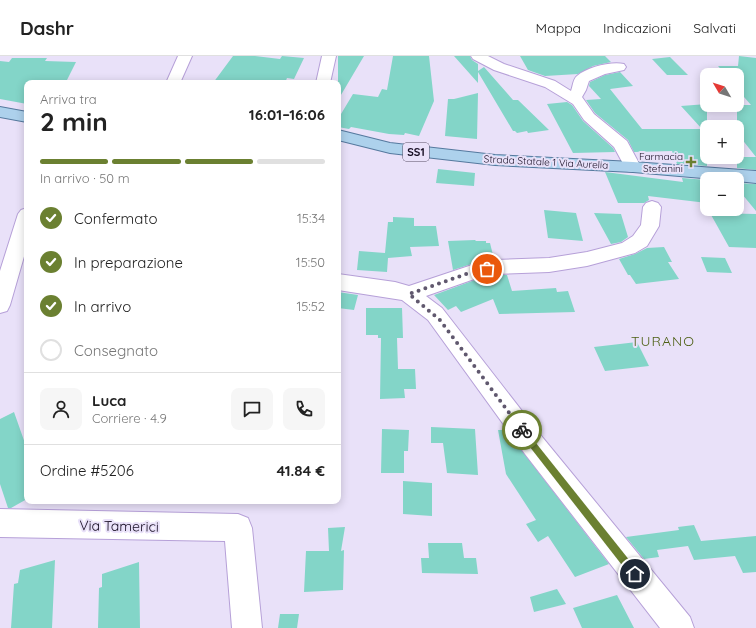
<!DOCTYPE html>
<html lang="it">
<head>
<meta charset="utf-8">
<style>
	body { margin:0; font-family:Quicksand,sans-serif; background:#f6f6f6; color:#222; height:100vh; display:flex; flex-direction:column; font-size:15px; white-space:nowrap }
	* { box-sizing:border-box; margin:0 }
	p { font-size:13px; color:#767676 }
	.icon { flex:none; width:22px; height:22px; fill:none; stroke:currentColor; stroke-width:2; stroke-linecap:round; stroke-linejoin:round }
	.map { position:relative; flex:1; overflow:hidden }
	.panel { position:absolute; left:24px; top:24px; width:317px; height:424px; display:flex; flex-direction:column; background:#fff; border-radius:8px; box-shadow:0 2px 10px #0003 }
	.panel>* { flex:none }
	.needle { width:26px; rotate:309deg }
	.buttons { position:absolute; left:700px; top:12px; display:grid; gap:8px }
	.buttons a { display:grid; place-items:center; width:44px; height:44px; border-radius:8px; background:#fff; box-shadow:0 2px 10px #0003; font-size:20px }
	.pin { position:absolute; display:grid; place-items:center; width:34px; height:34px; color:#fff; margin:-17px; border:2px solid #fff; border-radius:50%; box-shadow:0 1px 4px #0007 }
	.courier { position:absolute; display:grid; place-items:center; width:40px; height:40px; margin:-20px; border:3px solid #6b8031; border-radius:50%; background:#fff; color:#222; box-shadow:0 1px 5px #0007 }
	.headline em { font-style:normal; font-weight:700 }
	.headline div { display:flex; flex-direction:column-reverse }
	.headline { display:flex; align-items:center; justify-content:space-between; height:68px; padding:0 16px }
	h1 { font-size:26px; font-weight:700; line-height:30px }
	.bar { display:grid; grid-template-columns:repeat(4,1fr); gap:6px 4px; align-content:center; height:48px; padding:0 16px }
	.bar i { height:5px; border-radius:3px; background:#e0e0e0 }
	.bar .active { background:#6b8031 }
	.bar p { grid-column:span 4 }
	.line { display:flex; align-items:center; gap:10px; padding:0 16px; border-top:1px solid #e0e0e0 }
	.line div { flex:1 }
	.round { display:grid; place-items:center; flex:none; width:42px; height:42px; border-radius:8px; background:#f6f6f6 }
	ol { padding:0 16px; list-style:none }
	li { display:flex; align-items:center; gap:12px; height:44px }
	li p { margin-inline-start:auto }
	li .icon { padding:4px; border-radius:50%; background:#6b8031; color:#fff; stroke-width:4 }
	li:last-child { color:#767676 }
	li i { width:22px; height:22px; border:2px solid #e0e0e0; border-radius:50% }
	header { display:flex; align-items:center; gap:24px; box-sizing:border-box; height:56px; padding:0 20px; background:#fff; border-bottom:1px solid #e0e0e0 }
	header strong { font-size:19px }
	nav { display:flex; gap:22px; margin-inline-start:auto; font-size:14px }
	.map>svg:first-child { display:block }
	.building { fill:#83d5c8 }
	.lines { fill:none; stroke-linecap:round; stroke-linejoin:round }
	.minor-casing { stroke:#b6a0d8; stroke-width:2 }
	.major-casing { stroke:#55799e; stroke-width:2 }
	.minor { fill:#fff; fill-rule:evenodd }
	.major { fill:#add1ec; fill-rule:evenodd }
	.route { fill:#6b8031 }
	.done { stroke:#60586e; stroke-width:4; stroke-dasharray:0 7.2 }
	.poi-dot { fill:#6b8031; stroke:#e9e1f9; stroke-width:1.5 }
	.labels { text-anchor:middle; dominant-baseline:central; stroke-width:4; stroke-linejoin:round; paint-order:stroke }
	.far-poi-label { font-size:10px; fill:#170e23; stroke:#e9e1f9; text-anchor:end }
	.far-street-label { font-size:10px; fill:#170e23; stroke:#e9e1f9 }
	.shield { fill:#e9e1f9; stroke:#564d63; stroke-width:1 }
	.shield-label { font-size:11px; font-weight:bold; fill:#170e23 }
	.quarter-label { font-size:14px; letter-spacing:1px; fill:#4e6015; stroke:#e9e1f9 }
	.near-street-label { font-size:14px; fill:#170e23; stroke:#e9e1f9 }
</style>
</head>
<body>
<header>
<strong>Dashr</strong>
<nav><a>Mappa</a><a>Indicazioni</a><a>Salvati</a></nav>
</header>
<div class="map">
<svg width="756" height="572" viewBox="0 0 756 572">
	<rect width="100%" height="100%" fill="#e9e1f9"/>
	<!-- building -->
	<path class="building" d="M233 0H255L280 3 282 0 304 2 294 23 287 22 285 27 235 26 213 27Z
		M338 0H364L338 44Z
		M393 0H429L434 45 419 80 405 77 404 79 389 78 351 71 349 73 338 71V63L353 38 378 41 382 33 387 34Z
		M454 0H470L472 4 478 8V15L484 11 513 44H518L549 74 528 77 527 75 517 77 515 75H513L478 16V27Z
		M520 0H605L611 6 593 10 578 18 545 20 528 14Z
		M739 0 756 2V101L737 77V49H751L737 33V19H726L718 10H738Z
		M670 1 688 19H667L652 3Z
		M12 2H47L45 5 76 6 66 26 27 27V48L0 43V5L9 6Z
		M620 16 633 30 610 33 642 73H702L681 50 707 48V110L677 108 672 95 634 96 628 84 595 57 586 44 601 43 589 30 590 26 605 19Z
		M478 37 477 83 445 80 448 43H454Z
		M567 46 572 49 583 65 613 92 615 96 573 97 547 48Z
		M737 101H756V114L737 112Z
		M438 113 475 117 474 130 436 127Z
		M605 116 683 126 682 122 707 124V147L648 140 649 144 644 147H618Z
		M737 127 756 128V155L737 132Z
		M544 154 576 157 583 185 548 182Z
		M594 157 621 158 628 181 621 186 611 188Z
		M710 157 756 158V192L729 191Z
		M393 161 414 162V170H436L439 190 410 191 412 200 388 202 387 216 357 214 359 195 385 197 388 166H393Z
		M475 184 476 185H486V187H490L494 203 478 206 453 214 448 185Z
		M664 191 672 206H668L679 223 636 228 630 219H628L619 203 635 198 647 192Z
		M701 201 725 202 732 217 707 216Z
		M495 219H507L512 235 556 232 557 236 568 235 575 256 499 258 493 243 461 256 456 250 448 254 434 239 480 222Z
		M338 236 358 239 354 254 338 252Z
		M366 252H402L403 282H397L398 313H415L416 333H404L405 342 380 343 381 282H378V279H366Z
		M637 286 649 310 605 315 594 291Z
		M14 356 27 393V443L11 452H8L0 428V363Z
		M431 371 475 373 478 419 447 417 443 387H431Z
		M382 373 409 374 408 395H404V417H381Z
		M498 374H506L609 508 575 521 548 480 538 486 526 468 536 464 506 418Z
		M403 425 432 427V460L403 458Z
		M694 469 701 485 756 480V516L743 517 735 500 694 504 688 490 657 494 659 501 644 503 626 481 679 474 678 471Z
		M345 471 341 495 344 494 343 534 304 536 306 495H329L328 472Z
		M428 487H462L464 502H476L478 518 422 517 421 502H429Z
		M55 504 52 572H11L14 528 18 527 20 514Z
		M139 506 140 572H98L99 532 102 531V518Z
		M557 533 566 548 534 556 530 541Z
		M617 539 634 572H582L573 552Z
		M280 558H299L297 572H278Z"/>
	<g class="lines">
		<defs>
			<path id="minor" d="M178 0H192L180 27H166Z
				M322 0H336L330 27H316Z
				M471 0H488L504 8 555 25 571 35C573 30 573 23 577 20 587 11 612 5 624 8L626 11 624 14 605 18 589 25 586 34 582 41 594 58 627 85 641 111 639 115 633 116 627 115 614 91 584 64 573 48 545 31 494 14 473 3Z
				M652 145 658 147 661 151 659 170 647 190 635 197 587 210 549 216 495 218 480 221 426 240 442 252 543 382 690 561 694 572H660L525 398 428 264 402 244 338 234V218L395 226 409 230 478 207 495 204 549 202 587 196 622 187 633 180 641 169 643 151 646 147Z
				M27 152V190L10 249 7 255 0 257V215L18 158 21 154Z
				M0 453 238 458 248 462 252 472 262 572H232L225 485 0 481Z"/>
			<path id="major" d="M0 51 27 56V66L0 61Z
				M338 74 390 87 495 99 633 106 756 115V127L737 125V123H714L633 116 495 109 390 97 338 84Z"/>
		</defs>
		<!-- minor casing -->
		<use href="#minor" class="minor-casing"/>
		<!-- major casing -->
		<use href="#major" class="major-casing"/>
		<!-- minor -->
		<use href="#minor" class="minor"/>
		<!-- major -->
		<use href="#major" class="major"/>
	</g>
	<!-- route -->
	<path class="route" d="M522 371 524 372 638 515 639 518 638 522 635 523 632 522 519 377V372Z"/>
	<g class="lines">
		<!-- done -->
		<path class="done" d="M487 213 478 214 409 238 440 264 522 374"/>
	</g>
	<!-- markers -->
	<path class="poi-dot" d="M689 100h4v4h4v4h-4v4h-4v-4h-4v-4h4z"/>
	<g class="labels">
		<!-- far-poi labels -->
		<g class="far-poi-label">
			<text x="683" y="100">Farmacia<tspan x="683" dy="12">Stefanini</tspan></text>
		</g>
		<!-- far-street labels -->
		<g class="far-street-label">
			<text transform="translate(546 106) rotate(3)">Strada Statale 1 Via Aurelia</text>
		</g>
		<!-- shield labels -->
		<rect class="shield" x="403" y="87" width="26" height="18" rx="3"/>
		<g class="shield-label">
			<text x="416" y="96">SS1</text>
		</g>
		<!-- quarter labels -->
		<g class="quarter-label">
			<text x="663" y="285">TURANO</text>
		</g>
		<!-- near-street labels -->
		<g class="near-street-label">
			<text transform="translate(119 470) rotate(1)">Via Tamerici</text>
		</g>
	</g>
</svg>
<div class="buttons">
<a><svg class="needle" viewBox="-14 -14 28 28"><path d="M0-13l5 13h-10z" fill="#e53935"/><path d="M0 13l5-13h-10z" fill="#767676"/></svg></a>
<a>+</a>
<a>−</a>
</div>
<div class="pin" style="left:487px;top:213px;background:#ea580c"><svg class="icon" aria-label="bag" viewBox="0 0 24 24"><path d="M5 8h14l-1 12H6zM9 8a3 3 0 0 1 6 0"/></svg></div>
<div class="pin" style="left:635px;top:518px;background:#1f2937"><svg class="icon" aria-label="home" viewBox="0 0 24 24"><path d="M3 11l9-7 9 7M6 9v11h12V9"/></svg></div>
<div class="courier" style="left:522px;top:374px"><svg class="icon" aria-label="bike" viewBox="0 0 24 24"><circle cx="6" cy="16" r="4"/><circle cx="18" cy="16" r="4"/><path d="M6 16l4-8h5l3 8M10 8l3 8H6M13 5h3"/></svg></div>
<section class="panel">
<div class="headline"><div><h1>2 min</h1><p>Arriva tra</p></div><em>16:01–16:06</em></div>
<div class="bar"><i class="active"></i><i class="active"></i><i class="active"></i><i></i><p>In arrivo · 50 m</p></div>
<ol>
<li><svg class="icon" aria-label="check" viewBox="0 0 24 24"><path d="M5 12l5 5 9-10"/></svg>Confermato<p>15:34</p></li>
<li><svg class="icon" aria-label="check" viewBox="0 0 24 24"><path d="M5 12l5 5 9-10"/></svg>In preparazione<p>15:50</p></li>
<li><svg class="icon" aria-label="check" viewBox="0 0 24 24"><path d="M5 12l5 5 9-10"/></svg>In arrivo<p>15:52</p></li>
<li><i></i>Consegnato</li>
</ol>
<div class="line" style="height:72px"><a class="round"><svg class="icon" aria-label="person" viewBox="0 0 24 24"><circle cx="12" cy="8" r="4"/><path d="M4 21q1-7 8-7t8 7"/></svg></a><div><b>Luca</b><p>Corriere · 4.9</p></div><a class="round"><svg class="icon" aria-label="chat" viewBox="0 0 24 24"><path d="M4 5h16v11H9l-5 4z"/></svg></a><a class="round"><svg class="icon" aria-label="phone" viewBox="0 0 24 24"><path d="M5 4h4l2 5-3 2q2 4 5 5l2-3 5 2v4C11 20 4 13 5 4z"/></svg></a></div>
<div class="line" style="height:52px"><div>Ordine #5206</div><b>41.84 €</b></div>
</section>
</div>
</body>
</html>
